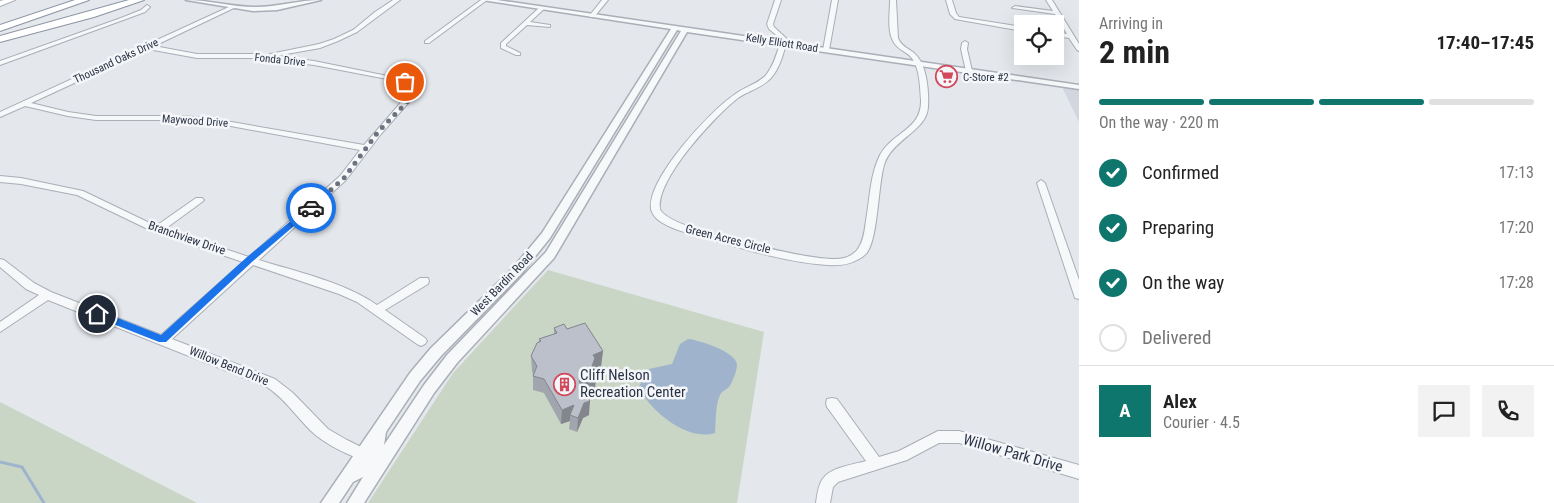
<!DOCTYPE html>
<html lang="en">
<head>
<meta charset="utf-8">
<style>
	body { margin:0; font-family:"Roboto Condensed",sans-serif; background:#f2f2f2; color:#222; height:100vh; display:flex; flex-direction:column; font-size:19px; white-space:nowrap }
	* { box-sizing:border-box; margin:0 }
	p { font-size:16px; color:#767676 }
	.icon { flex:none; width:28px; height:28px; fill:none; stroke:currentColor; stroke-width:2; stroke-linecap:round; stroke-linejoin:round }
	.map { position:relative; flex:1; overflow:hidden }
	.drawer { display:flex; flex-direction:column; background:#fff; width:475px }
	.drawer>* { flex:none }
	.fabs { position:absolute; left:1014px; top:15px; display:grid; gap:10px }
	.fabs a { display:grid; place-items:center; width:50px; height:50px; border-radius:0px; background:#fff; box-shadow:0 5px 20px #0002; font-size:25px }
	.pin { position:absolute; display:grid; place-items:center; width:42px; height:42px; color:#fff; margin:-21px; border:2px solid #fff; border-radius:50%; box-shadow:0 1px 5px #0007 }
	.courier { position:absolute; display:grid; place-items:center; width:50px; height:50px; margin:-25px; border:4px solid #1a73e8; border-radius:50%; background:#fff; color:#222; box-shadow:0 1px 6px #0007 }
	.headline em { font-style:normal; font-weight:700 }
	.headline div { display:flex; flex-direction:column-reverse }
	.headline { display:flex; align-items:center; justify-content:space-between; height:85px; padding:0 20px }
	h1 { font-size:32px; font-weight:700; line-height:38px }
	.bar { display:grid; grid-template-columns:repeat(4,1fr); gap:8px 5px; align-content:center; height:60px; padding:0 20px }
	.bar i { height:6px; border-radius:4px; background:#e0e0e0 }
	.bar .on { background:#0f766e }
	.bar p { grid-column:span 4 }
	.line { display:flex; align-items:center; gap:12px; padding:0 20px; border-top:1px solid #e0e0e0 }
	.line div { flex:1 }
	.round { display:grid; place-items:center; flex:none; width:52px; height:52px; border-radius:0px; background:#f2f2f2 }
	ol { padding:0 20px; list-style:none }
	li { display:flex; align-items:center; gap:15px; height:55px }
	li p { margin-inline-start:auto }
	li .icon { padding:5px; border-radius:50%; background:#0f766e; color:#fff; stroke-width:4 }
	li:last-child { color:#767676 }
	li i { width:28px; height:28px; border:2px solid #e0e0e0; border-radius:50% }
	main { display:flex; flex:1; min-height:0 }
	.map>svg:first-child { display:block }
	.built { fill:#d2d6de }
	.green { fill:#c9d6c5 }
	.water { fill:#9fb4cc }
	.lines { fill:none; stroke-linecap:round; stroke-linejoin:round }
	.stream { stroke:#9fb4cc; stroke-width:3 }
	.minor-casing { stroke:#a9aeb7; stroke-width:2 }
	.tertiary-casing { stroke:#a9aeb7; stroke-width:3 }
	.secondary-casing { stroke:#a9aeb7; stroke-width:2 }
	.motorway-casing { stroke:#8b94a3; stroke-width:2 }
	.minor { fill:#f7f8fa; fill-rule:evenodd }
	.tertiary { fill:#f7f8fa; fill-rule:evenodd }
	.secondary { fill:#fff; fill-rule:evenodd }
	.motorway { fill:#fff; fill-rule:evenodd }
	.wall { fill:#a1a5ae }
	.shaded-wall { fill:#83868d }
	.building { fill:#bbc0ca; stroke:#83868d }
	.route { fill:#1a73e8 }
	.done { stroke:#6c737f; stroke-width:5; stroke-dasharray:0 9 }
	.labels { text-anchor:middle; dominant-baseline:central; stroke-width:5; stroke-linejoin:round; paint-order:stroke }
	.far-street-label { font-size:11px; fill:#2b3445; stroke:#f4f6f9 }
	.far-poi-label { font-size:11px; fill:#2b3445; stroke:#f4f6f9; text-anchor:start }
	.street-label { font-size:12px; fill:#2b3445; stroke:#f4f6f9 }
	.near-poi-label { font-size:15px; fill:#2b3445; stroke:#f4f6f9; text-anchor:start }
	.near-street-label { font-size:15px; fill:#2b3445; stroke:#f4f6f9 }
</style>
</head>
<body>
<main>
<div class="map">
<svg width="1079" height="503" viewBox="0 0 1079 503">
	<rect width="100%" height="100%" fill="#e4e7ec"/>
	<!-- built -->
	<path class="built" d="M1062 87 1079 90V122Z"/>
	<!-- green -->
	<path class="green" d="M548 270 764 332 737 503H368L453 373Z
		M0 402 197 503H0Z"/>
	<!-- water -->
	<path class="water" d="M688 339C699 340 737 352 737 365 737 371 732 383 729 387 726 390 722 391 720 395 715 406 716 421 715 433 692 440 665 421 650 404 646 399 643 394 637 390L649 369 672 364 680 344Z"/>
	<g class="lines">
		<!-- stream -->
		<path class="stream" d="M0 462 22 467 44 503"/>
		<defs>
			<path id="minor" d="M393 0H400L357 32 338 41 320 48 275 56 314 61 407 80 418 92 381 134 346 180 259 260C297 272 344 282 377 305L420 278H428L429 281 428 284 385 310 425 338 427 341 425 344 421 346 417 344 357 302 339 294 253 265 172 339 275 379 293 393 328 429 347 440 367 450 369 454 367 458 362 460C344 453 325 444 311 431 296 416 285 399 267 387L48 300 0 332V322L39 295 26 289 0 267V259L4 260 34 283 51 292 161 335 243 262 154 232 77 195 21 184 0 182V176L21 178 83 191 156 226 196 198H202L204 200 202 202 165 229 249 257 340 176 360 150 220 124 184 120H96L68 116 25 106 0 117V112L231 6 236 7 154 46 197 54H255L269 56 270 54 319 44 334 39 353 30 375 12ZM148 49 197 58H255L314 65 403 82 410 92 364 145 220 120 184 116H96L68 112 31 103Z
				M481 0H487L429 43H425V41Z
				M602 0H608L594 17H590V15Z
				M775 0H781L773 24 774 27 787 39C784 52 780 68 771 78 762 88 748 91 738 98 715 116 656 179 660 209 666 224 730 239 747 243 768 248 825 263 844 258 849 257 857 252 859 247 865 238 865 224 867 214 870 194 871 173 880 155 892 132 922 130 921 100 920 87 920 66 910 56 905 51 897 49 893 41 887 30 890 13 890 0H896L898 38C901 46 908 48 914 53 927 64 929 91 928 107 927 131 892 139 884 165 878 187 878 234 868 251 866 255 861 258 857 260 848 265 838 266 827 265 785 262 743 249 702 237 688 233 669 229 657 219 654 216 652 213 651 209 647 179 710 111 734 95 744 87 758 84 766 75 774 65 778 51 781 39L769 29 767 24Z
				M832 0H838L829 50 826 52 823 50Z
				M946 0H952L956 13 959 17 1022 27V31L955 19 950 14Z
				M1046 0H1052L1079 44V51L1077 50 1069 38 1055 36V32L1067 34 1055 14 1012 8 1015 6 1053 11Z
				M147 5 150 7 145 12 0 65V61L121 18 141 10Z
				M540 7 545 8 530 22 550 25V27L527 25 506 44V46L520 53V55H516L501 48V43Z
				M965 41 968 43 967 49 972 71 969 73 966 71 961 49 962 43Z
				M1041 180 1045 183 1079 280V299L1075 298 1074 295 1037 183Z
				M832 398 837 399 879 457 899 451 938 431H959L1079 465V479L959 443H939L907 460 838 482 833 487 830 503H816C817 496 818 486 822 480 830 467 852 465 866 461L827 407 826 403 827 399Z"/>
			<path id="tertiary" d="M186 0C209 0 232 7 255 7 278 7 299 0 321 0L277 10 253 11Z
				M482 0H497L1079 85V89L687 32 554 258 457 363 434 393 364 503H347L363 477 353 482 339 503H321L410 373 431 348 513 268 542 233 671 29ZM677 30 681 31 546 252 447 355 424 385 384 445 386 432 420 381 441 356 521 274 550 238Z"/>
			<path id="secondary" d="M4 0H15L0 6V1Z"/>
			<path id="motorway" d="M75 0H89L0 31V25Z
				M129 0H144L94 17 0 42V36Z"/>
		</defs>
		<!-- minor casing -->
		<use href="#minor" class="minor-casing"/>
		<!-- tertiary casing -->
		<use href="#tertiary" class="tertiary-casing"/>
		<!-- secondary casing -->
		<use href="#secondary" class="secondary-casing"/>
		<!-- motorway casing -->
		<use href="#motorway" class="motorway-casing"/>
		<!-- minor -->
		<use href="#minor" class="minor"/>
		<!-- tertiary -->
		<use href="#tertiary" class="tertiary"/>
		<!-- secondary -->
		<use href="#secondary" class="secondary"/>
		<!-- motorway -->
		<use href="#motorway" class="motorway"/>
	</g>
	<!-- wall -->
	<path class="wall" d="M554 328 567 329 603 351 601 366 594 368 595 388 585 392 589 415 583 418 577 432 569 429 570 421 561 424 544 393 533 390V374L532 371 531 356 539 342V339L554 334Z"/>
	<!-- shaded-wall -->
	<path class="shaded-wall" d="M603 351 601 366 594 368V373H597L595 388 578 395 579 381 593 355Z
		M590 401 589 415 583 418 577 432 578 418 584 403Z
		M574 405 570 415V421L561 424 562 410Z"/>
	<!-- building -->
	<path class="building" d="M585 323 603 351 593 355 595 358 592 366 597 373 579 381 590 401 584 403 578 418 570 415 574 405 562 410 544 379 533 376 537 366 531 356 537 343 541 341 539 339 557 333 554 328 564 324 567 329Z"/>
	<!-- route -->
	<path class="route" d="M309 206 315 208 253 261 166 342H159L93 316 92 314 93 311H100L161 335 247 257Z"/>
	<g class="lines">
		<!-- done -->
		<path class="done" d="M311 208 344 178 378 132 407 102 414 92 405 82"/>
	</g>
	<!-- icons -->
	<defs>
		<symbol id="supermarket-ring" viewBox="-11 -11 22 22"><circle r="9.5" fill="#f4f6f9" stroke="#d1495b" stroke-width="1.5"/><path d="M-6-5.5h2.5l.6 2H6L4.5 2H-2.5L-4.4-4H-6ZM-1.5 3.2a1.3 1.3 0 1 0 .1 0ZM3 3.2a1.3 1.3 0 1 0 .1 0Z" fill="#d1495b"/></symbol>
		<symbol id="building-ring" viewBox="-11 -11 22 22"><circle r="9.5" fill="#f4f6f9" stroke="#d1495b" stroke-width="1.5"/><path d="M-4-6H4V6H1V3H-1V6H-4ZM-2.5-4.3h1.7v1.8h-1.7ZM.8-4.3h1.7v1.8H.8ZM-2.5-1h1.7V.8h-1.7ZM.8-1h1.7V.8H.8Z" fill="#d1495b"/></symbol>
	</defs>
	<g fill-rule="evenodd">
		<use href="#supermarket-ring" x="934" y="64" width="25" height="25"/>
		<use href="#building-ring" x="552" y="372" width="25" height="25"/>
	</g>
	<g class="labels">
		<!-- far-street labels -->
		<g class="far-street-label">
			<text transform="translate(782 43) rotate(9)">Kelly Elliott Road</text>
			<text transform="translate(280 60) rotate(6)">Fonda Drive</text>
			<text transform="translate(116 61) rotate(-25)">Thousand Oaks Drive</text>
			<text transform="translate(195 121) rotate(4)">Maywood Drive</text>
		</g>
		<!-- far-poi labels -->
		<g class="far-poi-label">
			<text x="963" y="77">C-Store #2</text>
		</g>
		<!-- street labels -->
		<g class="street-label">
			<text transform="translate(187 238) rotate(19)">Branchview Drive</text>
			<text transform="translate(728 239) rotate(14)">Green Acres Circle</text>
			<text transform="translate(502 284) rotate(-46)">West Bardin Road</text>
			<text transform="translate(229 366) rotate(22)">Willow Bend Drive</text>
		</g>
		<!-- near-poi labels -->
		<g class="near-poi-label">
			<text x="580" y="375">Cliff Nelson<tspan x="580" dy="17">Recreation Center</tspan></text>
		</g>
		<!-- near-street labels -->
		<g class="near-street-label">
			<text transform="translate(1013 453) rotate(16)">Willow Park Drive</text>
		</g>
	</g>
</svg>
<div class="fabs">
<a><svg class="icon" aria-label="locate" viewBox="0 0 24 24"><circle cx="12" cy="12" r="6"/><path d="M12 2v4M12 18v4M2 12h4M18 12h4"/></svg></a>
</div>
<div class="pin" style="left:405px;top:82px;background:#ea580c"><svg class="icon" aria-label="bag" viewBox="0 0 24 24"><path d="M5 8h14l-1 12H6zM9 8a3 3 0 0 1 6 0"/></svg></div>
<div class="pin" style="left:97px;top:314px;background:#1f2937"><svg class="icon" aria-label="home" viewBox="0 0 24 24"><path d="M3 11l9-7 9 7M6 9v11h12V9"/></svg></div>
<div class="courier" style="left:311px;top:208px"><svg class="icon" aria-label="car" viewBox="0 0 24 24"><path d="M5 17H2v-5l4-1 3-4h7l3 4 3 1v5h-3M9 17h6M6 11h13"/><circle cx="7" cy="17" r="2"/><circle cx="17" cy="17" r="2"/></svg></div>
</div>
<section class="drawer">
<div class="headline"><div><h1>2 min</h1><p>Arriving in</p></div><em>17:40–17:45</em></div>
<div class="bar"><i class="on"></i><i class="on"></i><i class="on"></i><i></i><p>On the way · 220 m</p></div>
<ol>
<li><svg class="icon" aria-label="check" viewBox="0 0 24 24"><path d="M5 12l5 5 9-10"/></svg>Confirmed<p>17:13</p></li>
<li><svg class="icon" aria-label="check" viewBox="0 0 24 24"><path d="M5 12l5 5 9-10"/></svg>Preparing<p>17:20</p></li>
<li><svg class="icon" aria-label="check" viewBox="0 0 24 24"><path d="M5 12l5 5 9-10"/></svg>On the way<p>17:28</p></li>
<li><i></i>Delivered</li>
</ol>
<div class="line" style="height:90px"><b class="round" style="background:#0f766e;color:#fff">A</b><div><b>Alex</b><p>Courier · 4.5</p></div><a class="round"><svg class="icon" aria-label="chat" viewBox="0 0 24 24"><path d="M4 5h16v11H9l-5 4z"/></svg></a><a class="round"><svg class="icon" aria-label="phone" viewBox="0 0 24 24"><path d="M5 4h4l2 5-3 2q2 4 5 5l2-3 5 2v4C11 20 4 13 5 4z"/></svg></a></div>
</section>
</main>
</body>
</html>
